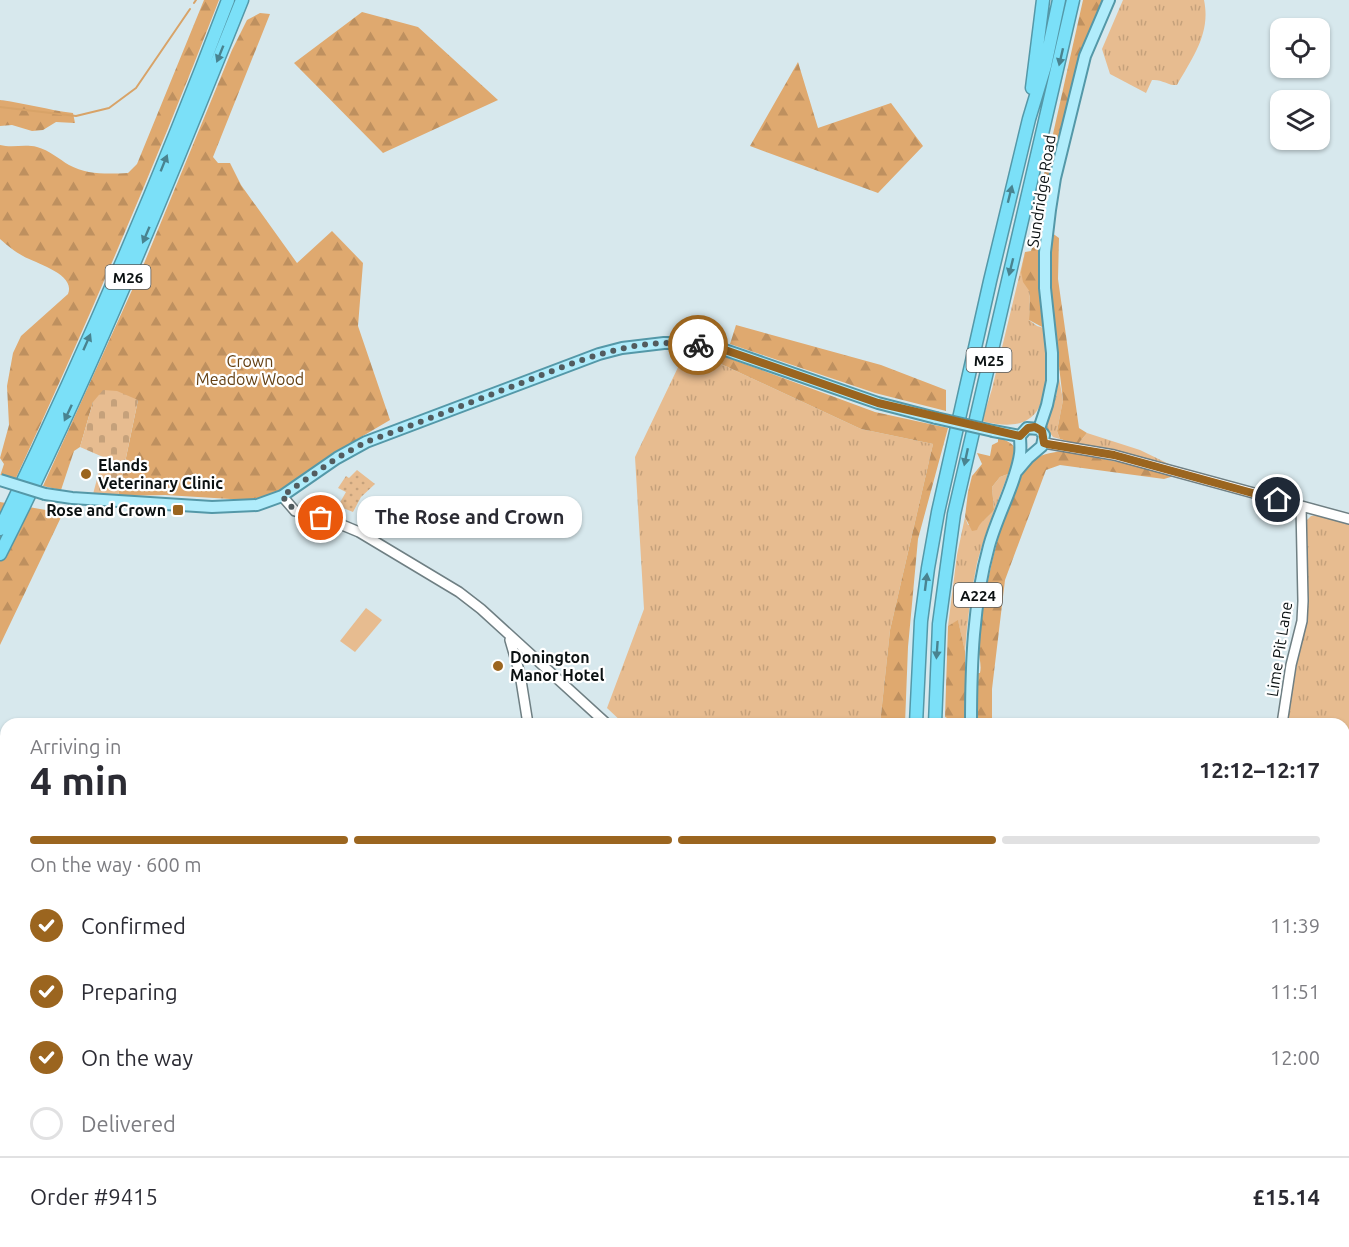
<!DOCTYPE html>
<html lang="en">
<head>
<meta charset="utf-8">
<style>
	body { margin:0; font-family:Ubuntu,sans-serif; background:#f2f2f3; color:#2b2b33; height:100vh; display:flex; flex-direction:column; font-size:22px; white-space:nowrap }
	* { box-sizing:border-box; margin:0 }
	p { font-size:20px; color:#7c7c81 }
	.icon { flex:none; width:33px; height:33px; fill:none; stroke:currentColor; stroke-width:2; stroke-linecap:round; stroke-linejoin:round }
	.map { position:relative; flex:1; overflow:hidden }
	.details { position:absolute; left:0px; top:718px; width:1350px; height:530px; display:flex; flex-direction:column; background:#fff; border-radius:18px 18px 0 0; box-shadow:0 2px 4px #0004 }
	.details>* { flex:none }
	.buttons { position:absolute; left:1270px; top:18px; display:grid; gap:12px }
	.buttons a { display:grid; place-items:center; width:60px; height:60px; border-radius:12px; background:#fff; box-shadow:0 2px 4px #0004; font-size:30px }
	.pin { position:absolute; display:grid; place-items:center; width:51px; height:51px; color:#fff; margin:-26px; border:3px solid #fff; border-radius:50%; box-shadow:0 2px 6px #0007 }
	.courier { position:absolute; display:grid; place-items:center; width:60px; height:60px; margin:-30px; border:4px solid #9b651f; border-radius:50%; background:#fff; color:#222; box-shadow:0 2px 8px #0007 }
	.bubble { position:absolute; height:42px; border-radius:18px; background:#fff; box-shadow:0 2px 4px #0004; font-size:20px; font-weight:700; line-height:42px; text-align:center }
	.head em { font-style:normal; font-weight:700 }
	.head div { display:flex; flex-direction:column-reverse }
	.head { display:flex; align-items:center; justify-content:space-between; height:102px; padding:0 30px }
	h1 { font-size:39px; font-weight:700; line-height:45px }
	.bar { display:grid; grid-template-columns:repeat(4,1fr); gap:9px 6px; align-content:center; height:72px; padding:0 30px }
	.bar i { height:8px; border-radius:4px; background:#e1e1e2 }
	.bar .active { background:#9b651f }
	.bar p { grid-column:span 4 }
	.line { display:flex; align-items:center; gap:15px; padding:0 30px; border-top:2px solid #e1e1e2 }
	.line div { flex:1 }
	ol { padding:0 30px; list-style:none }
	li { display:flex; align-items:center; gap:18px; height:66px }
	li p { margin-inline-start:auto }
	li .icon { padding:6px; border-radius:50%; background:#9b651f; color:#fff; stroke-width:4 }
	li:last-child { color:#7c7c81 }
	li i { width:33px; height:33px; border:3px solid #e1e1e2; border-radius:50% }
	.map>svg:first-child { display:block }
	.grass { fill:url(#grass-tufts) }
	.forest { fill:url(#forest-firs) }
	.cemetery { fill:url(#cemetery-stones) }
	.garden { fill:url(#garden-dots) }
	.pitch { fill:#e7bc90 }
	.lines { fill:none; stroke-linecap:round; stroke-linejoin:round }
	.stream { stroke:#d8a368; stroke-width:2 }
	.minor-casing { stroke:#6f7f83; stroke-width:12 }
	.major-casing { stroke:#5498a8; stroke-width:14 }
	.highway-casing { stroke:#5498a8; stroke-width:15 }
	.minor { stroke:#fff; stroke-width:9 }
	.major { stroke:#b0ecfb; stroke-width:10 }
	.highway { stroke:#7be0f8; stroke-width:12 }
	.major-bridge-casing { stroke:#5498a8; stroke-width:14; stroke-linecap:butt }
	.major-bridge { stroke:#b0ecfb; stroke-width:10 }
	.oneway { fill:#498390 }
	.done { stroke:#525c5f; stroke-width:6; stroke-dasharray:0 10.8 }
	.route { stroke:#9b651f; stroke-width:8 }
	.poi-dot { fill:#9b651f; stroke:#fff; stroke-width:2 }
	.labels { text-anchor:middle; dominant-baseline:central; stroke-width:4.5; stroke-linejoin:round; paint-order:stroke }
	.shield { fill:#fff; stroke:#545859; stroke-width:1.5 }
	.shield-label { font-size:15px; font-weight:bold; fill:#0b1112 }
	.street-label { font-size:16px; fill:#0b1112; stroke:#fff }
	.park-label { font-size:16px; fill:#654114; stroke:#fff }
	.poi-label { font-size:16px; font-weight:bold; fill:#0b1112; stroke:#fff; text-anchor:start }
</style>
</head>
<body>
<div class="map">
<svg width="1349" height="1247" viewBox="0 0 1349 1247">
	<defs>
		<pattern id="grass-tufts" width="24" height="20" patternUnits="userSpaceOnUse" patternTransform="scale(1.5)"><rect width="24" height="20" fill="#e7bc90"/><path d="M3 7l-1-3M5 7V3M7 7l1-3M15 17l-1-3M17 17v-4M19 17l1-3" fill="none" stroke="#c5a17b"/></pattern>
		<pattern id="forest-firs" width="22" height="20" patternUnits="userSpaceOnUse" patternTransform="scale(1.5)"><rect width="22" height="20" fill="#dfa96f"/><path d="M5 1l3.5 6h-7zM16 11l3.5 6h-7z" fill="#be905f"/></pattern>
		<pattern id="cemetery-stones" width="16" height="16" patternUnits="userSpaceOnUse" patternTransform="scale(1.5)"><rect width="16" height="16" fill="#e7bc90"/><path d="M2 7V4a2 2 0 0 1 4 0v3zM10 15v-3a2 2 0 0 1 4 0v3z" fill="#c5a17b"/></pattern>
		<pattern id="garden-dots" width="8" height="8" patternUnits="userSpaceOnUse" patternTransform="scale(1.5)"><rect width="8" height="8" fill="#e7bc90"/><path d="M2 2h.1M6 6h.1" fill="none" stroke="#c5a17b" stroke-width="1.8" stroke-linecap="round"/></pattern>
	</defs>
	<rect width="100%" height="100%" fill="#d7e8ed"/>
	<!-- grass -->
	<path class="grass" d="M1123 0H1204C1211 33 1193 57 1177 85 1169 86 1162 79 1152 80L1146 93 1110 74 1102 49Z
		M1025 252 1024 261 1030 291 1029 320 1037 326 1044 328C1046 377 1057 441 982 421L992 389Z
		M708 358 861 429 933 444 890 630 880 724H624L607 708 644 609 635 457 682 359Z
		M1059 378 1063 400 1057 431 1060 439 1053 437 1046 427 1056 396Z
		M1087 433 1140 450 1175 467 1119 452 1078 444Z
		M1008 474C997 504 985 533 977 563 971 592 967 622 965 651L958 621 948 626 957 555 965 517 968 525C979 523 986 520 994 510L992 487 1000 477Z
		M1319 515 1349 525V970L1344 969V724H1286L1308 603 1306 521 1311 516Z"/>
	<!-- forest -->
	<path class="forest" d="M204 0H219C156 163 88 322 15 480L0 476 4 464 0 458 9 425 7 386 13 353 21 336 68 294C76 274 37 264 23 256 15 252 7 245 0 239V145C12 148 25 144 37 147 49 150 59 159 69 165 87 175 108 174 128 173L137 164Z
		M1083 0H1104C1083 41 1072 86 1062 131 1047 197 1036 259 1044 328L1029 320 1030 292 1023 282 1021 272 1025 252 1031 251C1037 235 1037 219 1038 201Z
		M362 12 418 27 498 100 383 153 294 63Z
		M260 13 270 14 213 157 218 163H230L241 185 297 263 332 231 363 263 358 326 390 420 334 453 308 474 273 495 247 500 165 495 118 496 138 400 93 402 80 447 74 451 61 490 43 486 143 266 232 50 247 20Z
		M798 62 818 128 891 103 923 146 878 193 750 146Z
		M0 100C25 103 48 110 73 113L75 123 56 122 43 130 32 131 12 125 0 126Z
		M1052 233 1059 238 1058 279 1079 428 1087 433 1078 444 1060 439 1057 431 1063 400 1051 299 1049 261Z
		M736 325 881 365 946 390V411L875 393 730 344Z
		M723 356 875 412 948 428 918 539 908 647 905 724H880L890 630 933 444 861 429 721 364Z
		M998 438C1022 444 1018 456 1008 474L1000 477 992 487 994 510C988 518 980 521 977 530L972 531 965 517 968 492 972 476 982 464 977 453 990 456 992 445 998 442Z
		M1061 451 1134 465 1174 476 1164 479 1060 465 1046 470 1005 580 992 689V724H977V673H980C982 664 978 656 979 646 983 598 992 553 1008 507 1014 492 1020 474 1032 462 1039 454 1051 453 1061 451Z
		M0 502 63 513 0 645Z
		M958 620 965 651V724H947V718L945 717 948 626Z
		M1344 1149 1349 1150V1247H1285L1271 1242H1344Z
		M142 1242H255V1247H132Z"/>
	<!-- cemetery -->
	<path class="cemetery" d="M103 390 117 391 138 400 118 496 93 494 103 457 80 447 93 402Z"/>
	<!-- garden -->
	<path class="garden" d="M357 470 375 484 361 497 353 512 338 506 346 492 338 488 346 476 349 478Z"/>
	<!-- pitch -->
	<path class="pitch" d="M366 608 382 620 355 652 340 641Z"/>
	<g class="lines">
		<!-- stream -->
		<path class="stream" d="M194 3 196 0
			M0 107 76 116 109 108 136 88 190 9"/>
		<defs>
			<path id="minor" d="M1044 443 1114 455 1349 519
				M282 496 295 511 335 522 359 532 459 592 481 609 607 724
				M511 637 510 640 520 674 528 724
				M1282 724 1291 665 1302 621 1303 601 1301 506
				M1344 1102 1349 1104
				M541 1242 543 1247
				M1001 1242 1004 1247
				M1128 1242 1131 1247"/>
			<path id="major" d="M1039 429 1047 405 1052 381V353L1045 288V252L1050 210 1055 178 1085 56 1109 0
				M993 431 1020 436
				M45 494 72 498 212 507 257 505 282 496 337 458 366 442 599 354 622 348 664 343H687L725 350 878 403 936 418
				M971 724C971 664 973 604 989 546 997 516 1016 483 1020 454 1021 448 1020 442 1020 436L1027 428 1039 429 1044 435 1042 446 1028 458 1017 471
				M1254 1242 1267 1247"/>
			<path id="highway" d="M1032 88 1043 0
				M0 529C84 356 160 179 228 0
				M0 554C91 374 167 187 242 0
				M916 724 921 621 928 568 938 512 990 281 1029 119 1045 66 1059 0
				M935 724 939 624 954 514 1073 0
				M1054 1242 1057 1247
				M1078 1242 1081 1247"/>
		</defs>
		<!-- minor casing -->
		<use href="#minor" class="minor-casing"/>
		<!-- major casing -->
		<use href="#major" class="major-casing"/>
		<!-- highway casing -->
		<use href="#highway" class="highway-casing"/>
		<!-- minor -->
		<use href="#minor" class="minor"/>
		<!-- major -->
		<use href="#major" class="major"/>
		<!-- highway -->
		<use href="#highway" class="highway"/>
		<defs>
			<path id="major-bridge" d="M936 418 993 431
				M0 480 45 494"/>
		</defs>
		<!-- major-bridge casing -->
		<use href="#major-bridge" class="major-bridge-casing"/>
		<!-- major-bridge -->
		<use href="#major-bridge" class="major-bridge"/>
	</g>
	<!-- one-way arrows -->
	<defs><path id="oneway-solid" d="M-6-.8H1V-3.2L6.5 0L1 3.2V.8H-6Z" transform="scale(1.5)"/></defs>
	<g class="oneway">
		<use href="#oneway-solid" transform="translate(220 54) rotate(112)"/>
		<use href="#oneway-solid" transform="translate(1061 57) rotate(103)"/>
		<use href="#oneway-solid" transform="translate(164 163) rotate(-68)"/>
		<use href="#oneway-solid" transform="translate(1010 194) rotate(-76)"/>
		<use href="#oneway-solid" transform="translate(146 235) rotate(113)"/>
		<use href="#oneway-solid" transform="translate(1011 267) rotate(104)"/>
		<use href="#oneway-solid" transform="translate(87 342) rotate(-66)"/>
		<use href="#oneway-solid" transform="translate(68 413) rotate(115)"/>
		<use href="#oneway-solid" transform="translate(966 457) rotate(102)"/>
		<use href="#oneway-solid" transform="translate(926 582) rotate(-83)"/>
		<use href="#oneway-solid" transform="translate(937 650) rotate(94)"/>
	</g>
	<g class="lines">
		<!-- done -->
		<path class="done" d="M321 518 295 511 282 496 337 458 366 442C416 424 466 404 516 385 574 363 633 335 698 345"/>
		<!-- route -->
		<path class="route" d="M698 345 725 350 878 403 1020 436 1028 428 1035 427 1042 431 1044 443 1047 444 1114 455 1278 500"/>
	</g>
	<!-- markers -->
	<g class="poi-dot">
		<circle cx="86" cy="474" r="6"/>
		<rect x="172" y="504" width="12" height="12" rx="3"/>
		<circle cx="498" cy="666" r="6"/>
	</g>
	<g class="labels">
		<!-- shield labels -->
		<g class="shield">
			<rect x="105.5" y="265" width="45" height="24" rx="4.5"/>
			<rect x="966.5" y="348" width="45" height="24" rx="4.5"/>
			<rect x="954" y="583" width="48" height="24" rx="4.5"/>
		</g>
		<g class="shield-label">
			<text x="128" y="277">M26</text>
			<text x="989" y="360">M25</text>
			<text x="978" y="595">A224</text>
		</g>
		<!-- street labels -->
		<g class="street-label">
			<text transform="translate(1041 191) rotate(-81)">Sundridge Road</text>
			<text transform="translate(1279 649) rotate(-81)">Lime Pit Lane</text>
		</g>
		<!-- park labels -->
		<g class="park-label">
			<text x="250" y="361">Crown<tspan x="250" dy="18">Meadow Wood</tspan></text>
		</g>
		<!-- poi labels -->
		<g class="poi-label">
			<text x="98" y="465">Elands<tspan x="98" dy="18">Veterinary Clinic</tspan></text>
			<text x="166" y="510" text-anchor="end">Rose and Crown</text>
			<text x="510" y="657">Donington<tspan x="510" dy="18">Manor Hotel</tspan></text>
		</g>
	</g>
</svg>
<div class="buttons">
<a><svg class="icon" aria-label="locate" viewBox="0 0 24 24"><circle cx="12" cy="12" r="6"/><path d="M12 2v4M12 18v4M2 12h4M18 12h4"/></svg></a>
<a><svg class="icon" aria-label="layers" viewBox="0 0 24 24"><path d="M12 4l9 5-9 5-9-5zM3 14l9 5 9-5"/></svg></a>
</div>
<div class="pin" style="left:321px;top:518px;background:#ea580c"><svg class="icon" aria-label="bag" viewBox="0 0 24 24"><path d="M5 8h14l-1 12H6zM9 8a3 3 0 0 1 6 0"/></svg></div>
<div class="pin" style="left:1278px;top:500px;background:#1f2937"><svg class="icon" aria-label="home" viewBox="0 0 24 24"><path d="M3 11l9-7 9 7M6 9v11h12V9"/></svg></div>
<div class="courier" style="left:698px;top:345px"><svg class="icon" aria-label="bike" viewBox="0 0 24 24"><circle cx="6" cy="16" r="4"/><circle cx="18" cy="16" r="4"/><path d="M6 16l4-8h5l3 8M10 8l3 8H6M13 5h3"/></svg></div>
<div class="bubble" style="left:357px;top:496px;width:225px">The Rose and Crown</div>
<section class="details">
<div class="head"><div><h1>4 min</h1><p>Arriving in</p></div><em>12:12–12:17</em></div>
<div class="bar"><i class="active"></i><i class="active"></i><i class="active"></i><i></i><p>On the way · 600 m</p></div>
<ol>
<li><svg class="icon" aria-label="check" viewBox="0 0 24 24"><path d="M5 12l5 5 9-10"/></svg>Confirmed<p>11:39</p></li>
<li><svg class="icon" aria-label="check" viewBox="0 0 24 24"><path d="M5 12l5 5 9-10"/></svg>Preparing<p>11:51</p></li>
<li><svg class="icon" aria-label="check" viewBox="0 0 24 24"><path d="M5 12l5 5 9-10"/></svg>On the way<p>12:00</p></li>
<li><i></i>Delivered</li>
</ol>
<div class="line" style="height:78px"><div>Order #9415</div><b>£15.14</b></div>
</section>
</div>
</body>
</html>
